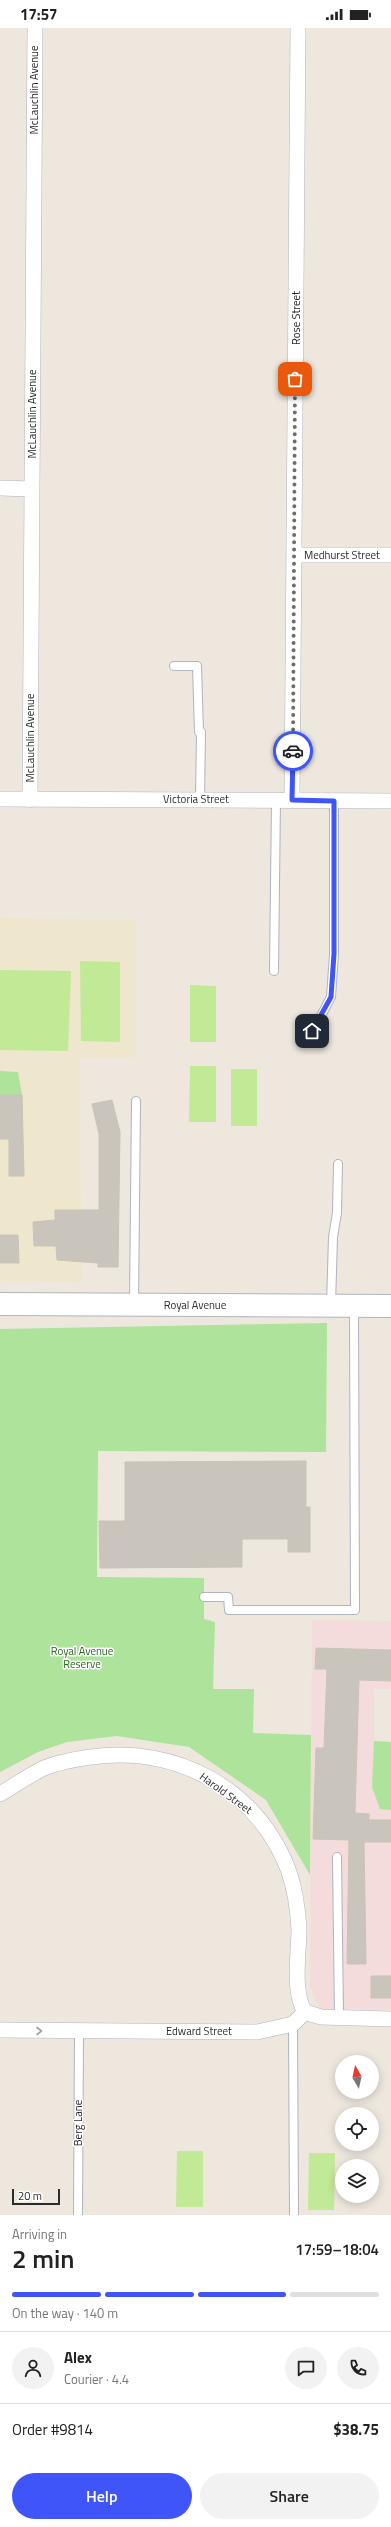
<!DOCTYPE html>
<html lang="en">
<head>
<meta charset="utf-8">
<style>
	body { margin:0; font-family:"Titillium Web",sans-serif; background:#f2f2f2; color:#222; height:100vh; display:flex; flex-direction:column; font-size:15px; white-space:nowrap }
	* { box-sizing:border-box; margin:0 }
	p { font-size:13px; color:#767676 }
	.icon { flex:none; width:22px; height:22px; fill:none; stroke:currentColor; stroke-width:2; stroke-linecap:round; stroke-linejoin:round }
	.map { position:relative; height:2187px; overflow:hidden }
	.details { display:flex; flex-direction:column; background:#fff; flex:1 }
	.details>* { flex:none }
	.needle { width:26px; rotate:351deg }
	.controls { position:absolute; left:335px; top:2027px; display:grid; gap:8px }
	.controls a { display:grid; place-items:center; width:44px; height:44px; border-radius:50%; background:#fff; box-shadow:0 2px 10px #0003; font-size:20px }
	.scale { position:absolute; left:12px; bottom:10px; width:48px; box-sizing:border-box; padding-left:4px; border:2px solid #2b2b2b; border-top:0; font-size:11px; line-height:14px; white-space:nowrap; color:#2b2b2b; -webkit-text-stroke:3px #fff; paint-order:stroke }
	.pin { position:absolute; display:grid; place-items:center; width:34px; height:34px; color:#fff; margin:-17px; border-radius:8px; box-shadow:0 2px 6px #0006 }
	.courier { position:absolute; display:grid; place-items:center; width:40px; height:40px; margin:-20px; border:3px solid #3f55f9; border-radius:50%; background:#fff; color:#222; box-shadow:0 1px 5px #0007 }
	.overview em { font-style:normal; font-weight:600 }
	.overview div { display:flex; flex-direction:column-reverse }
	.overview { display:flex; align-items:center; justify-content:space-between; height:68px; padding:0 12px }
	h1 { font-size:26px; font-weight:600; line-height:30px }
	.bar { display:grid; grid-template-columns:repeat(4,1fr); gap:6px 4px; align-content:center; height:48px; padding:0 12px }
	.bar i { height:5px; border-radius:3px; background:#e0e0e0 }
	.bar .on { background:#3f55f9 }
	.bar p { grid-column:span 4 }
	.line { display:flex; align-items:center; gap:10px; padding:0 12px; border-top:1px solid #e0e0e0 }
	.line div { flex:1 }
	.round { display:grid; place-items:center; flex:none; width:42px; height:42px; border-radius:21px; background:#f2f2f2 }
	.action { display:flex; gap:8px; margin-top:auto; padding:8px 12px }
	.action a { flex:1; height:46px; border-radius:24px; background:#3f55f9; color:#fff; font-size:16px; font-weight:600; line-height:46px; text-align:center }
	.action a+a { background:#f2f2f2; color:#222 }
	.status { display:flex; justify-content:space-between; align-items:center; height:28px; padding:0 20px; background:#fff; direction:ltr }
	.status svg { height:11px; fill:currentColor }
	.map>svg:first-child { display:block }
	.education { fill:#eee6cd }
	.medical { fill:#f3dcdb }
	.green { fill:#aee39b }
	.pitch { fill:#c1ea96 }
	.building { fill:#c9c5bc; stroke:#c9c4b7 }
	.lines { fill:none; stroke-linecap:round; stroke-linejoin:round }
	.lane-casing { stroke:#b1b3bf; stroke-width:10 }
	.street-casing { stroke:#b1b3bf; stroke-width:16 }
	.secondary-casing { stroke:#b1b3bf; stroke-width:24 }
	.lane { stroke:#fff; stroke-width:8 }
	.street { stroke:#fff; stroke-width:15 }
	.secondary { stroke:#fff; stroke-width:22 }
	.oneway { stroke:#a0a0a0 }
	.done { stroke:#6f6d6a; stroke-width:4; stroke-dasharray:0 7.2 }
	.route { stroke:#3f55f9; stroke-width:5 }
	.labels { text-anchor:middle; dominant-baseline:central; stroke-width:3; stroke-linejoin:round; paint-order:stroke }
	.street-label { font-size:11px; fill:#2b2b2b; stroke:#fff }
	.park-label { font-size:11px; fill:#26691b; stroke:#fff }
</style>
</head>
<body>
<div class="status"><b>17:57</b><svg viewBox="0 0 49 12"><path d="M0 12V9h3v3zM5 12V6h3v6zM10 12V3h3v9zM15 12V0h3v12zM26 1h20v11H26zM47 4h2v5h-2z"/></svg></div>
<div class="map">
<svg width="391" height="2187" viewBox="0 0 391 2187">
	<rect width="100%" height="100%" fill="#ede7de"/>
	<!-- education -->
	<path class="education" d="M0 890 136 892 135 1030H79L82 1254 0 1253Z"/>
	<!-- medical -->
	<path class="medical" d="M312 1592 391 1593V1661H374V1713L391 1714V1981H320L310 1960Z"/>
	<!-- green -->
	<path class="green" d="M0 1043 18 1044 22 1067H0Z
		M327 1295 326 1424 98 1423 97 1549 204 1550V1591L215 1594 213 1661H254L253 1705 311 1707 310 1847 266 1772 189 1719 117 1708 67 1714 38 1724 0 1744V1301Z
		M374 1713 391 1714V1782L380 1781 372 1759Z"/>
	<!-- pitch -->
	<path class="pitch" d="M80 933 120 934V1014L81 1013Z
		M0 942 71 943 68 1023 0 1022Z
		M190 957 216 958V1014H190Z
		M190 1038H216V1094H189Z
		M231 1041H257V1098H231Z
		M177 2123H203V2179H176Z
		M309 2125H335L334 2182H308Z"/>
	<!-- building -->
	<path class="building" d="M0 1067H22L24 1148H9V1111H0Z
		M112 1072 120 1104 118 1239H98V1235L57 1232 56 1218H34L33 1194 55 1192V1182H99V1106L92 1076Z
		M0 1207H18L19 1235H0Z
		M306 1433V1479H310V1524H288V1511H242V1539L100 1540 99 1493H125V1434Z
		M316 1620 391 1622V1653L359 1652 355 1785 369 1786V1792H391V1814H364L366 1936H347L349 1812 313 1811 316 1720H324L327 1641H315Z
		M371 1948H391V1970H371Z"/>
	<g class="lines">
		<defs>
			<path id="lane" d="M174 638H197L199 704H201L200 771
				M274 943 276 772
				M313 1003 331 969 334 926V773
				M134 1276 136 1073
				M331 1277 333 1209 337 1185 338 1136
				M204 1569H228L229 1582H355L354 1278
				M337 1829 339 1989
				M293 1996 294 2187
				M78 2187 79 2003"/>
			<path id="street" d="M0 460 31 461
				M294 527H391
				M0 771 391 773
				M30 772 35 0
				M292 772 298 0
				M0 1766C14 1758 29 1747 44 1740 59 1734 76 1731 91 1729 176 1717 256 1760 288 1841 294 1858 298 1882 299 1901 299 1924 292 1964 305 1984
				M305 1984 321 1989 391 1991
				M0 2002 257 2004 293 1996 305 1984"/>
			<path id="secondary" d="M0 1276 391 1278"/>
		</defs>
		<!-- lane casing -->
		<use href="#lane" class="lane-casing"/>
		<!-- street casing -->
		<use href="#street" class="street-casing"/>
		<!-- secondary casing -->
		<use href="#secondary" class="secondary-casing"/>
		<!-- lane -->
		<use href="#lane" class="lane"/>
		<!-- street -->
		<use href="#street" class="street"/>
		<!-- secondary -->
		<use href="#secondary" class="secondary"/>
	</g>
	<!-- one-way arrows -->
	<defs><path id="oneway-chevron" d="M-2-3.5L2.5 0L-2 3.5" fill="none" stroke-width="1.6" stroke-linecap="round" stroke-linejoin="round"/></defs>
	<use class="oneway" href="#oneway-chevron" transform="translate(39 2003)"/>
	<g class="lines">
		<!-- done -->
		<path class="done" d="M293 723 295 351"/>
		<!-- route -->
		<path class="route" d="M293 723 292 772 334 773V926L331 969 312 1003"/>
	</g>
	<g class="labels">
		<!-- street labels -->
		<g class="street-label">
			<text transform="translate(34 62) rotate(-90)">McLauchlin Avenue</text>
			<text transform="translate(296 290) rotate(-90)">Rose Street</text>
			<text transform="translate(32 386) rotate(-90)">McLauchlin Avenue</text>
			<text x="342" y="527">Medhurst Street</text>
			<text transform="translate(30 710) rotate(-90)">McLauchlin Avenue</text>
			<text x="196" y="771">Victoria Street</text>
			<text x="195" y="1277">Royal Avenue</text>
			<text transform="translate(226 1765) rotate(36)">Harold Street</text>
			<text x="199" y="2003">Edward Street</text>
			<text transform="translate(78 2095) rotate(-90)">Berg Lane</text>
		</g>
		<!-- park labels -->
		<g class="park-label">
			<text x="82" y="1623">Royal Avenue<tspan x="82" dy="13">Reserve</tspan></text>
		</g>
	</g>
</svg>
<div class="controls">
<a><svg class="needle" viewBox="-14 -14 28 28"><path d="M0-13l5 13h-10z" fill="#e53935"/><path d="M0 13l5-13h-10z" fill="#767676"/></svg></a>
<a><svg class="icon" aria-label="locate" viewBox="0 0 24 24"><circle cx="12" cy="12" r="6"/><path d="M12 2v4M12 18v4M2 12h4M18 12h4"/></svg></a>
<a><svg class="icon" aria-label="layers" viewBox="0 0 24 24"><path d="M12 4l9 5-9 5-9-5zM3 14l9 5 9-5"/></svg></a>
</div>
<div class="scale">20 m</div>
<div class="pin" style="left:295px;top:351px;background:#ea580c"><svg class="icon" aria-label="bag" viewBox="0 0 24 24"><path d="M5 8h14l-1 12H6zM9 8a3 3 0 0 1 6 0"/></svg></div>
<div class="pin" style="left:312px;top:1003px;background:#1f2937"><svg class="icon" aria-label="home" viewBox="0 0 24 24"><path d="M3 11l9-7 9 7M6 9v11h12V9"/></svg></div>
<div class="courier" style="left:293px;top:723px"><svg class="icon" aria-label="car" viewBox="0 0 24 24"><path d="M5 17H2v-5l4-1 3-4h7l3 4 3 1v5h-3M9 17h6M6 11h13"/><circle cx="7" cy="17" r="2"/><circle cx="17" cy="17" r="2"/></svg></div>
</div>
<section class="details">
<div class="overview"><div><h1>2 min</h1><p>Arriving in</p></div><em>17:59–18:04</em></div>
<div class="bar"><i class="on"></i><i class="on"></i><i class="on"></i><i></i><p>On the way · 140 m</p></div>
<div class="line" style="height:72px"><a class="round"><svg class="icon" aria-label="person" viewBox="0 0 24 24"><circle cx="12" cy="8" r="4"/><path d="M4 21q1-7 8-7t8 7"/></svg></a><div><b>Alex</b><p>Courier · 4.4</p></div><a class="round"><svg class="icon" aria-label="chat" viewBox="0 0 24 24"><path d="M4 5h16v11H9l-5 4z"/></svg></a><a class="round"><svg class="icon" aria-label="phone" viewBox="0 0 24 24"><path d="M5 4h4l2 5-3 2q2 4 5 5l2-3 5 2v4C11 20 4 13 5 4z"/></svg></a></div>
<div class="line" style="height:52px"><div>Order #9814</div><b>$38.75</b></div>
<div class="action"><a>Help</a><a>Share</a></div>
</section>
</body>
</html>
